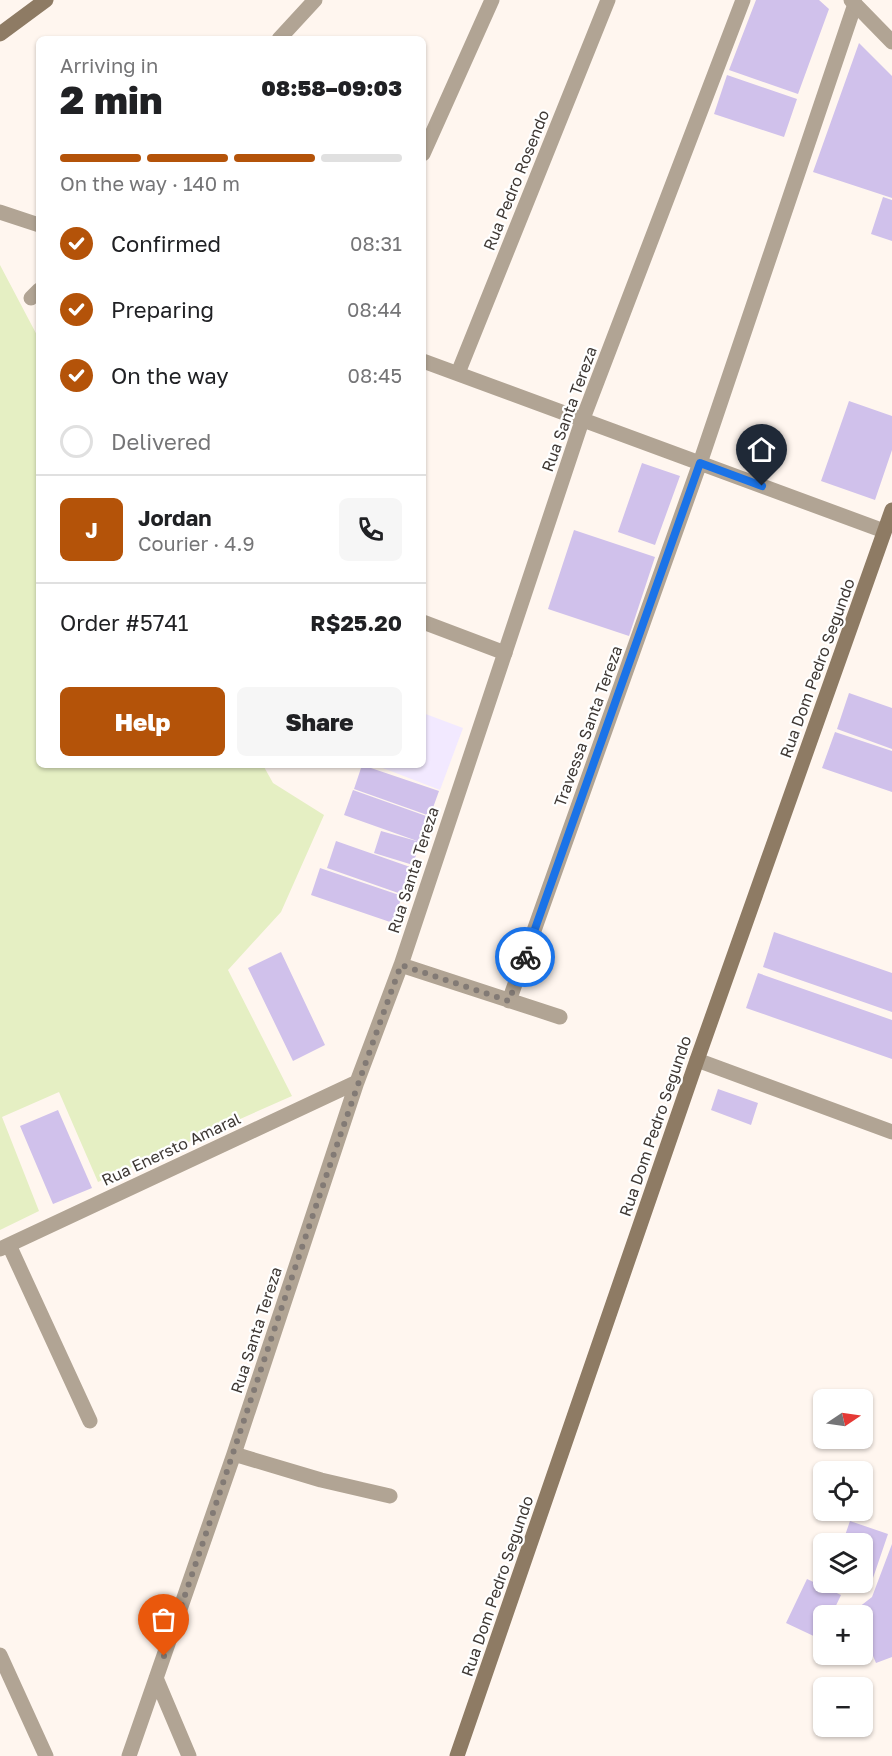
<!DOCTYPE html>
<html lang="en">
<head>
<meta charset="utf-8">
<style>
	body { margin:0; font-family:"Golos Text",sans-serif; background:#f6f6f6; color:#202124; height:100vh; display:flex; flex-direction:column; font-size:22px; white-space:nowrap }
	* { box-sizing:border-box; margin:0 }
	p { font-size:20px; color:#757577 }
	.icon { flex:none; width:33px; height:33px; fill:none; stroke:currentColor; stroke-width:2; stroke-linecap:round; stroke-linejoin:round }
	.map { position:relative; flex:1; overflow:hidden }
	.side { position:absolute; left:36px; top:36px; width:390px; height:732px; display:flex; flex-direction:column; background:#fff; border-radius:9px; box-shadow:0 2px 4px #0004 }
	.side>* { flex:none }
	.needle { width:39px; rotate:77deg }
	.tools { position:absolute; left:813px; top:1389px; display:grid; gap:12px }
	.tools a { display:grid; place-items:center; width:60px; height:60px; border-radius:9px; background:#fff; box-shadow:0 2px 4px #0004; font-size:30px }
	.pin { position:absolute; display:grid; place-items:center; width:51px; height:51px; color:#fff; margin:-62px -26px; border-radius:50% 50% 50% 0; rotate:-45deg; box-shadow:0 0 6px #0007 }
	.pin .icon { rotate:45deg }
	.courier { position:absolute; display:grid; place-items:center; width:60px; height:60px; margin:-30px; border:4px solid #1a73e8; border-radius:50%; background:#fff; color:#222; box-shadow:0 2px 8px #0007 }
	.head em { font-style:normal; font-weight:800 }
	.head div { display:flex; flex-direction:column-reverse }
	.head { display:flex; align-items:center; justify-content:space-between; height:102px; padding:0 24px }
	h1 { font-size:39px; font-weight:800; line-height:45px }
	.bar { display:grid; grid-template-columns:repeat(4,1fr); gap:9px 6px; align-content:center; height:72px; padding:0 24px }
	.bar i { height:8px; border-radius:4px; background:#e0e0e0 }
	.bar .on { background:#b45309 }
	.bar p { grid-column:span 4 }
	.line { display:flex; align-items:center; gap:15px; padding:0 24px; border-top:2px solid #e0e0e0 }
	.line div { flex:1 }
	.round { display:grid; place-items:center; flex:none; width:63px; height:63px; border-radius:9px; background:#f6f6f6 }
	ol { padding:0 24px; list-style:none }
	li { display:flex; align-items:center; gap:18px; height:66px }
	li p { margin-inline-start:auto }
	li .icon { padding:6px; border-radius:50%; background:#b45309; color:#fff; stroke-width:4 }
	li:last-child { color:#757577 }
	li i { width:33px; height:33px; border:3px solid #e0e0e0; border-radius:50% }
	.button { display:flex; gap:12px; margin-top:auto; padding:12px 24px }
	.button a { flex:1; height:69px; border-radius:9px; background:#b45309; color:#fff; font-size:24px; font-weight:800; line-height:69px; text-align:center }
	.button a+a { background:#f6f6f6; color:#202124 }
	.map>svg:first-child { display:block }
	.education { fill:#f2e9ff }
	.green { fill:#e5efc3 }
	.building { fill:#d0c1eb }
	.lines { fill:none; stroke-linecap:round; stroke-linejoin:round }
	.lane { stroke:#b1a494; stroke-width:15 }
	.street { stroke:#b1a494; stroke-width:15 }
	.secondary { stroke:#8e7b64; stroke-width:15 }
	.done { stroke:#827a75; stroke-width:6; stroke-dasharray:0 10.8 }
	.route { stroke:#1a73e8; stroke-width:8 }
	.labels { text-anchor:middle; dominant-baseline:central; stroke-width:4.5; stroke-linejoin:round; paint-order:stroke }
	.street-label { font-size:16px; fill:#3e3834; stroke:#fff }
</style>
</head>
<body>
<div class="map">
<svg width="892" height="1756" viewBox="0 0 892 1756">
	<rect width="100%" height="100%" fill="#fff6ef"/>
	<!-- education -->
	<path class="education" d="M423 713 463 728 440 790 375 765H423Z"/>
	<!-- green -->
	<path class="green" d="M0 265 39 339V765H263L273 783 324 815 281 912 228 970 292 1096 98 1182 59 1092 2 1117 39 1211 0 1230Z"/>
	<!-- building -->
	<path class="building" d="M756 0H819L829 9 798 94 729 70Z
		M859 43 892 76V198L813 172Z
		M727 75 797 99 784 137 714 114Z
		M883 197 892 200V241L871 234Z
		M849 401 892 416V450L875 500 821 481Z
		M642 463 680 476 655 545 618 532Z
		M574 530 655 557 629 636 548 609Z
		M849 693 892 708V749L837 729Z
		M835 732 892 751V792L822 768Z
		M362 765 439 791 430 816 354 789Z
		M353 790 429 817 420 842 344 815Z
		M381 831 420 842 413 865 374 853Z
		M336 841 413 868 404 895 327 868Z
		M320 868 402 896 393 923 311 895Z
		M774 932 892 973V1012L763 967Z
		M281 952 325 1045 293 1061 248 968Z
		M758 973 892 1020V1059L746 1008Z
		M718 1089 758 1103 751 1125 711 1110Z
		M58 1110 92 1188 53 1204 20 1126Z
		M850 1521 888 1534 873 1578 862 1574V1544H842Z
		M892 1544V1657L876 1663 862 1630V1616H856L854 1611 872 1597Z
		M807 1579 841 1595 831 1616H824V1631L820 1639 786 1623Z"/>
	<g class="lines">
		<!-- lane -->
		<path class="lane" d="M700 463 855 4
			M423 622 505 653"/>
		<!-- street -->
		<path class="street" d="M851 0 892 42
			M279 39 315 0
			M423 154 492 0
			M0 212 39 225
			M31 298 39 290
			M423 361 884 531
			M458 373 608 0
			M401 965 560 1017
			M509 1001 700 463
			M697 1060 892 1132
			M9 1245 90 1421
			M0 1249 357 1082
			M234 1454 321 1480 390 1496
			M0 1655 46 1756
			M156 1678 189 1756
			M129 1756 234 1454 357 1082 401 965 582 421 743 0"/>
		<!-- secondary -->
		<path class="secondary" d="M0 34 46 0
			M457 1756 697 1060 892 510"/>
	</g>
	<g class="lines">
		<!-- done -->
		<path class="done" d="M164 1656C244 1426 317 1193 401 965L509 1001 525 957"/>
		<!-- route -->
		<path class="route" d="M525 957 700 463 762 486"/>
	</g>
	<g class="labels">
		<!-- street labels -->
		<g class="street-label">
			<text transform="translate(516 180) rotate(-68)">Rua Pedro Rosendo</text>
			<text transform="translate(569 409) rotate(-70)">Rua Santa Tereza</text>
			<text transform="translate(817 668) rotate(-70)">Rua Dom Pedro Segundo</text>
			<text transform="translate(588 726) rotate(-70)">Travessa Santa Tereza</text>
			<text transform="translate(413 870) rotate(-72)">Rua Santa Tereza</text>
			<text transform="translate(655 1126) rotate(-71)">Rua Dom Pedro Segundo</text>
			<text transform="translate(171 1149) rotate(-25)">Rua Enersto Amaral</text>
			<text transform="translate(256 1330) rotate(-72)">Rua Santa Tereza</text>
			<text transform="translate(497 1586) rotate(-71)">Rua Dom Pedro Segundo</text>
		</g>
	</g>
</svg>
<div class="tools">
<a><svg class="needle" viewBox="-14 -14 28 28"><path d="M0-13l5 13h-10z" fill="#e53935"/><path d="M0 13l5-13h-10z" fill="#757577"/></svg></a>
<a><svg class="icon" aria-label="locate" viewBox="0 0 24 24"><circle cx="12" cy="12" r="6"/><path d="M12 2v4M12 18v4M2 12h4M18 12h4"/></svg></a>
<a><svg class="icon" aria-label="layers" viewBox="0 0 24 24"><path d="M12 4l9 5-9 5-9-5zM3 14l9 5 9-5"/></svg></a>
<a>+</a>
<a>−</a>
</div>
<div class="pin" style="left:164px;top:1656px;background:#ea580c"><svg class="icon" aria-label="bag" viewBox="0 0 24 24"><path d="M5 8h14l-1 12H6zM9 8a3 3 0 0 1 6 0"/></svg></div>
<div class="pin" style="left:762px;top:486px;background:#1f2937"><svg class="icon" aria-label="home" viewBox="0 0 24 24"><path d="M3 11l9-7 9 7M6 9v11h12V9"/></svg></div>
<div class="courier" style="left:525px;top:957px"><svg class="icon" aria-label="bike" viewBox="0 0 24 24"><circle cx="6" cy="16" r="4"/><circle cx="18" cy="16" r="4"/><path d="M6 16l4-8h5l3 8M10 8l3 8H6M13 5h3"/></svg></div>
<section class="side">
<div class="head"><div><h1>2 min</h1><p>Arriving in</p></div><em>08:58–09:03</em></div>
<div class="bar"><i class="on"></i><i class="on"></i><i class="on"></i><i></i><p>On the way · 140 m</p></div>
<ol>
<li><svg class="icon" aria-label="check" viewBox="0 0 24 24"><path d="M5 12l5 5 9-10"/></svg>Confirmed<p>08:31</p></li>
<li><svg class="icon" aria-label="check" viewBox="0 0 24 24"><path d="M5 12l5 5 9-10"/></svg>Preparing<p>08:44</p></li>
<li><svg class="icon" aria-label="check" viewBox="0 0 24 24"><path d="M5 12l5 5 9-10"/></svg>On the way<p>08:45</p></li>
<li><i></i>Delivered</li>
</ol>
<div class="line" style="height:108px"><b class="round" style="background:#b45309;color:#fff">J</b><div><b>Jordan</b><p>Courier · 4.9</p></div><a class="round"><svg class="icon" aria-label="phone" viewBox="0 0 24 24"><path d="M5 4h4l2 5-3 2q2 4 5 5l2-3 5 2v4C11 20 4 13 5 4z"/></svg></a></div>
<div class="line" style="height:78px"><div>Order #5741</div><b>R$25.20</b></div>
<div class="button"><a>Help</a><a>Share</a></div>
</section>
</div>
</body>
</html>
